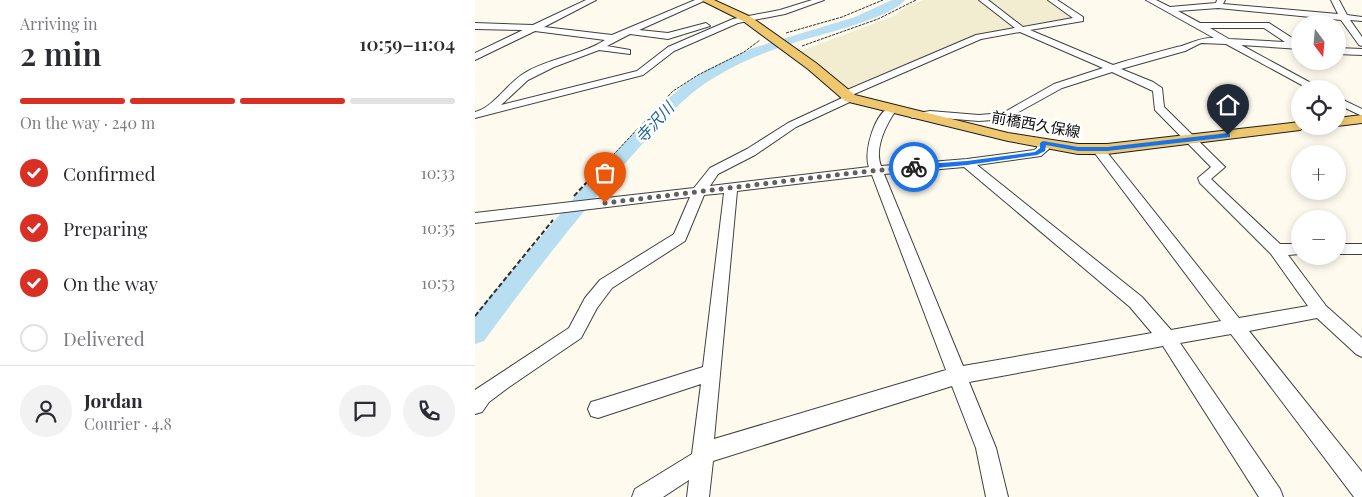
<!DOCTYPE html>
<html lang="en">
<head>
<meta charset="utf-8">
<style>
	body { margin:0; font-family:"Playfair Display","Noto Sans JP",serif; background:#f2f2f3; color:#2b2b33; height:100vh; display:flex; flex-direction:column; font-size:19px; white-space:nowrap }
	* { box-sizing:border-box; margin:0 }
	p { font-size:16px; color:#7c7c81 }
	.icon { flex:none; width:28px; height:28px; fill:none; stroke:currentColor; stroke-width:2; stroke-linecap:round; stroke-linejoin:round }
	.map { position:relative; flex:1; overflow:hidden }
	.drawer { display:flex; flex-direction:column; background:#fff; width:475px }
	.drawer>* { flex:none }
	.needle { width:32px; rotate:164deg }
	.buttons { position:absolute; left:816px; top:15px; display:grid; gap:10px }
	.buttons a { display:grid; place-items:center; width:55px; height:55px; border-radius:50%; background:#fff; box-shadow:0 2px 8px #0003; font-size:25px }
	.pin { position:absolute; display:grid; place-items:center; width:42px; height:42px; color:#fff; margin:-51px -21px; border-radius:50% 50% 50% 0; rotate:-45deg; box-shadow:0 0 5px #0007 }
	.pin .icon { rotate:45deg }
	.courier { position:absolute; display:grid; place-items:center; width:50px; height:50px; margin:-25px; border:4px solid #1a73e8; border-radius:50%; background:#fff; color:#222; box-shadow:0 1px 6px #0007 }
	.headline em { font-style:normal; font-weight:600 }
	.headline div { display:flex; flex-direction:column-reverse }
	.headline { display:flex; align-items:center; justify-content:space-between; height:85px; padding:0 20px }
	h1 { font-size:32px; font-weight:600; line-height:38px }
	.bar { display:grid; grid-template-columns:repeat(4,1fr); gap:8px 5px; align-content:center; height:60px; padding:0 20px }
	.bar i { height:6px; border-radius:4px; background:#e1e1e2 }
	.bar .selected { background:#d93025 }
	.bar p { grid-column:span 4 }
	.line { display:flex; align-items:center; gap:12px; padding:0 20px; border-top:1px solid #e1e1e2 }
	.line div { flex:1 }
	.round { display:grid; place-items:center; flex:none; width:52px; height:52px; border-radius:26px; background:#f2f2f3 }
	ol { padding:0 20px; list-style:none }
	li { display:flex; align-items:center; gap:15px; height:55px }
	li p { margin-inline-start:auto }
	li .icon { padding:5px; border-radius:50%; background:#d93025; color:#fff; stroke-width:4 }
	li:last-child { color:#7c7c81 }
	li i { width:28px; height:28px; border:2px solid #e1e1e2; border-radius:50% }
	main { display:flex; flex:1; min-height:0 }
	.map>svg:first-child { display:block }
	.farmland { fill:#f2edd0 }
	.lines { fill:none; stroke-linecap:round; stroke-linejoin:round }
	.river { fill:#b7dff1; fill-rule:evenodd }
	.minor-casing { stroke:#404040; stroke-width:2 }
	.major-casing { stroke:#1e1e1e; stroke-width:2 }
	.path-far1 { stroke:#2f2f2f; stroke-width:1; stroke-dasharray:3 1; stroke-linecap:butt }
	.path { stroke:#2f2f2f; stroke-width:2; stroke-dasharray:5 2.5; stroke-linecap:butt }
	.minor { fill:#fff; fill-rule:evenodd }
	.major { fill:#eec76e; fill-rule:evenodd }
	.route { fill:#1a73e8 }
	.done { stroke:#61605c; stroke-width:5; stroke-dasharray:0 9 }
	.labels { text-anchor:middle; dominant-baseline:central; stroke-width:5; stroke-linejoin:round; paint-order:stroke }
	.far-street-label { font-size:15px; fill:#0d0d0d; stroke:#fff }
	.far-water-label { font-size:16px; font-style:italic; fill:#206995; stroke:#fff }
</style>
</head>
<body>
<main>
<section class="drawer">
<div class="headline"><div><h1>2 min</h1><p>Arriving in</p></div><em>10:59–11:04</em></div>
<div class="bar"><i class="selected"></i><i class="selected"></i><i class="selected"></i><i></i><p>On the way · 240 m</p></div>
<ol>
<li><svg class="icon" aria-label="check" viewBox="0 0 24 24"><path d="M5 12l5 5 9-10"/></svg>Confirmed<p>10:33</p></li>
<li><svg class="icon" aria-label="check" viewBox="0 0 24 24"><path d="M5 12l5 5 9-10"/></svg>Preparing<p>10:35</p></li>
<li><svg class="icon" aria-label="check" viewBox="0 0 24 24"><path d="M5 12l5 5 9-10"/></svg>On the way<p>10:53</p></li>
<li><i></i>Delivered</li>
</ol>
<div class="line" style="height:90px"><a class="round"><svg class="icon" aria-label="person" viewBox="0 0 24 24"><circle cx="12" cy="8" r="4"/><path d="M4 21q1-7 8-7t8 7"/></svg></a><div><b>Jordan</b><p>Courier · 4.8</p></div><a class="round"><svg class="icon" aria-label="chat" viewBox="0 0 24 24"><path d="M4 5h16v11H9l-5 4z"/></svg></a><a class="round"><svg class="icon" aria-label="phone" viewBox="0 0 24 24"><path d="M5 4h4l2 5-3 2q2 4 5 5l2-3 5 2v4C11 20 4 13 5 4z"/></svg></a></div>
</section>
<div class="map">
<svg width="887" height="497" viewBox="0 0 887 497">
	<rect width="100%" height="100%" fill="#fefaee"/>
	<!-- farmland -->
	<path class="farmland" d="M448 0H504L540 29 498 36 373 88 326 51 419 16 434 5Z
		M510 0H574L601 18 546 26Z"/>
	<g class="lines">
		<!-- river -->
		<path class="river" d="M417 0H430C413 20 341 35 315 44 290 52 265 62 242 76 210 94 186 123 162 150 107 211 57 275 9 341L0 344V315L10 303 109 186 179 111 210 84 233 69 278 48 380 17Z"/>
		<defs>
			<path id="minor" d="M111 0H121L69 27 137 35 220 0H231L164 30 193 33 231 23 235 26 193 39 155 34 132 46 155 50V54L124 50 79 67 53 80 26 105 162 71 193 47 258 19 305 10 337 0H349L310 14 263 23 199 51 168 75 0 118V112C19 107 31 85 48 74 73 58 105 56 130 40L60 31 0 60V53L48 30 0 29V23L58 25Z
				M504 0H513L548 27 598 18 573 0H582L608 17V21L555 30 638 65C659 58 680 53 702 47 716 44 724 37 739 38L671 0H681L695 7 741 3 742 0H750L748 4 863 14 856 0H864L872 15 887 17V21L875 20 887 37V46L884 45 866 20 743 8 703 11 725 23H794L825 43V49L766 45 847 89H834L751 44 726 43 710 51 646 69 678 82 687 88 689 107 750 167 736 179 805 244H825V254L813 255 851 306 887 338V357L881 354 842 318 774 331 887 472V497H879L756 334 705 343 805 489 808 497H784L688 346 494 382 521 448 533 497H511L501 448 477 386 238 461 234 497H212L214 480 188 497H157L160 489 217 454 226 384 123 418 116 416 113 409 116 402 123 400 228 367 249 193 229 195 210 241 137 288 122 308 106 338 34 387 14 402 7 412 0 414V390L94 328 110 298 125 280 199 234 215 197 0 223V213L219 188 235 168 272 149 313 123 367 98 364 95 365 93 501 35 540 28ZM735 28H789L810 42 754 39ZM545 32 628 68 579 84 528 113 504 115 455 111 437 114 435 116 437 118 455 117 504 121 531 119 587 88 637 72 678 91 680 110 736 167 723 178 725 183 796 254 833 306 764 318 627 146 623 145 617 149 619 152 746 321 696 330 667 297 502 165 566 156 574 149 572 140H564L562 148 559 150 492 159 406 166C399 148 411 125 421 110L416 107C400 111 388 153 394 167L235 186 243 174 280 155 321 127 379 100 380 98 377 95 506 39ZM489 167 655 307 677 333 488 366 409 174ZM397 175 471 370 239 439 262 191Z
				M862 48 887 49V55L862 54Z
				M862 97 887 109V116L862 104Z
				M862 244H887V254H862Z"/>
			<path id="major" d="M226 0H239L276 17 341 63 380 95 533 133 603 144H632L825 122V126H832L825 130 632 154H603L533 141 370 101 333 69 268 21Z
				M887 115V123L862 126V118Z"/>
		</defs>
		<!-- minor casing -->
		<use href="#minor" class="minor-casing"/>
		<!-- major casing -->
		<use href="#major" class="major-casing"/>
		<!-- path-far1 -->
		<path class="path-far1" d="M311 33 367 17 408 0
			M327 46 403 19 441 0
			M111 184 198 91 223 75 269 52 285 40"/>
		<!-- path -->
		<path class="path" d="M99 196 112 182
			M0 316 78 220"/>
		<!-- minor -->
		<use href="#minor" class="minor"/>
		<!-- major -->
		<use href="#major" class="major"/>
	</g>
	<!-- route -->
	<path class="route" d="M753 133 755 134V137L632 151H603L571 145 570 151 562 155 492 165 439 170 436 167 439 165 492 161 560 152 565 148V143L568 141 603 147H632Z"/>
	<g class="lines">
		<!-- done -->
		<path class="done" d="M130 203 386 172 439 167"/>
	</g>
	<g class="labels">
		<!-- far-street labels -->
		<g class="far-street-label">
			<text transform="translate(561 124) rotate(10)">前橋西久保線</text>
		</g>
		<!-- far-water labels -->
		<g class="far-water-label">
			<text transform="translate(179 122) rotate(-48)">寺沢川</text>
		</g>
	</g>
</svg>
<div class="buttons">
<a><svg class="needle" viewBox="-14 -14 28 28"><path d="M0-13l5 13h-10z" fill="#e53935"/><path d="M0 13l5-13h-10z" fill="#7c7c81"/></svg></a>
<a><svg class="icon" aria-label="locate" viewBox="0 0 24 24"><circle cx="12" cy="12" r="6"/><path d="M12 2v4M12 18v4M2 12h4M18 12h4"/></svg></a>
<a>+</a>
<a>−</a>
</div>
<div class="pin" style="left:130px;top:203px;background:#ea580c"><svg class="icon" aria-label="bag" viewBox="0 0 24 24"><path d="M5 8h14l-1 12H6zM9 8a3 3 0 0 1 6 0"/></svg></div>
<div class="pin" style="left:753px;top:135px;background:#1f2937"><svg class="icon" aria-label="home" viewBox="0 0 24 24"><path d="M3 11l9-7 9 7M6 9v11h12V9"/></svg></div>
<div class="courier" style="left:439px;top:167px"><svg class="icon" aria-label="bike" viewBox="0 0 24 24"><circle cx="6" cy="16" r="4"/><circle cx="18" cy="16" r="4"/><path d="M6 16l4-8h5l3 8M10 8l3 8H6M13 5h3"/></svg></div>
</div>
</main>
</body>
</html>
